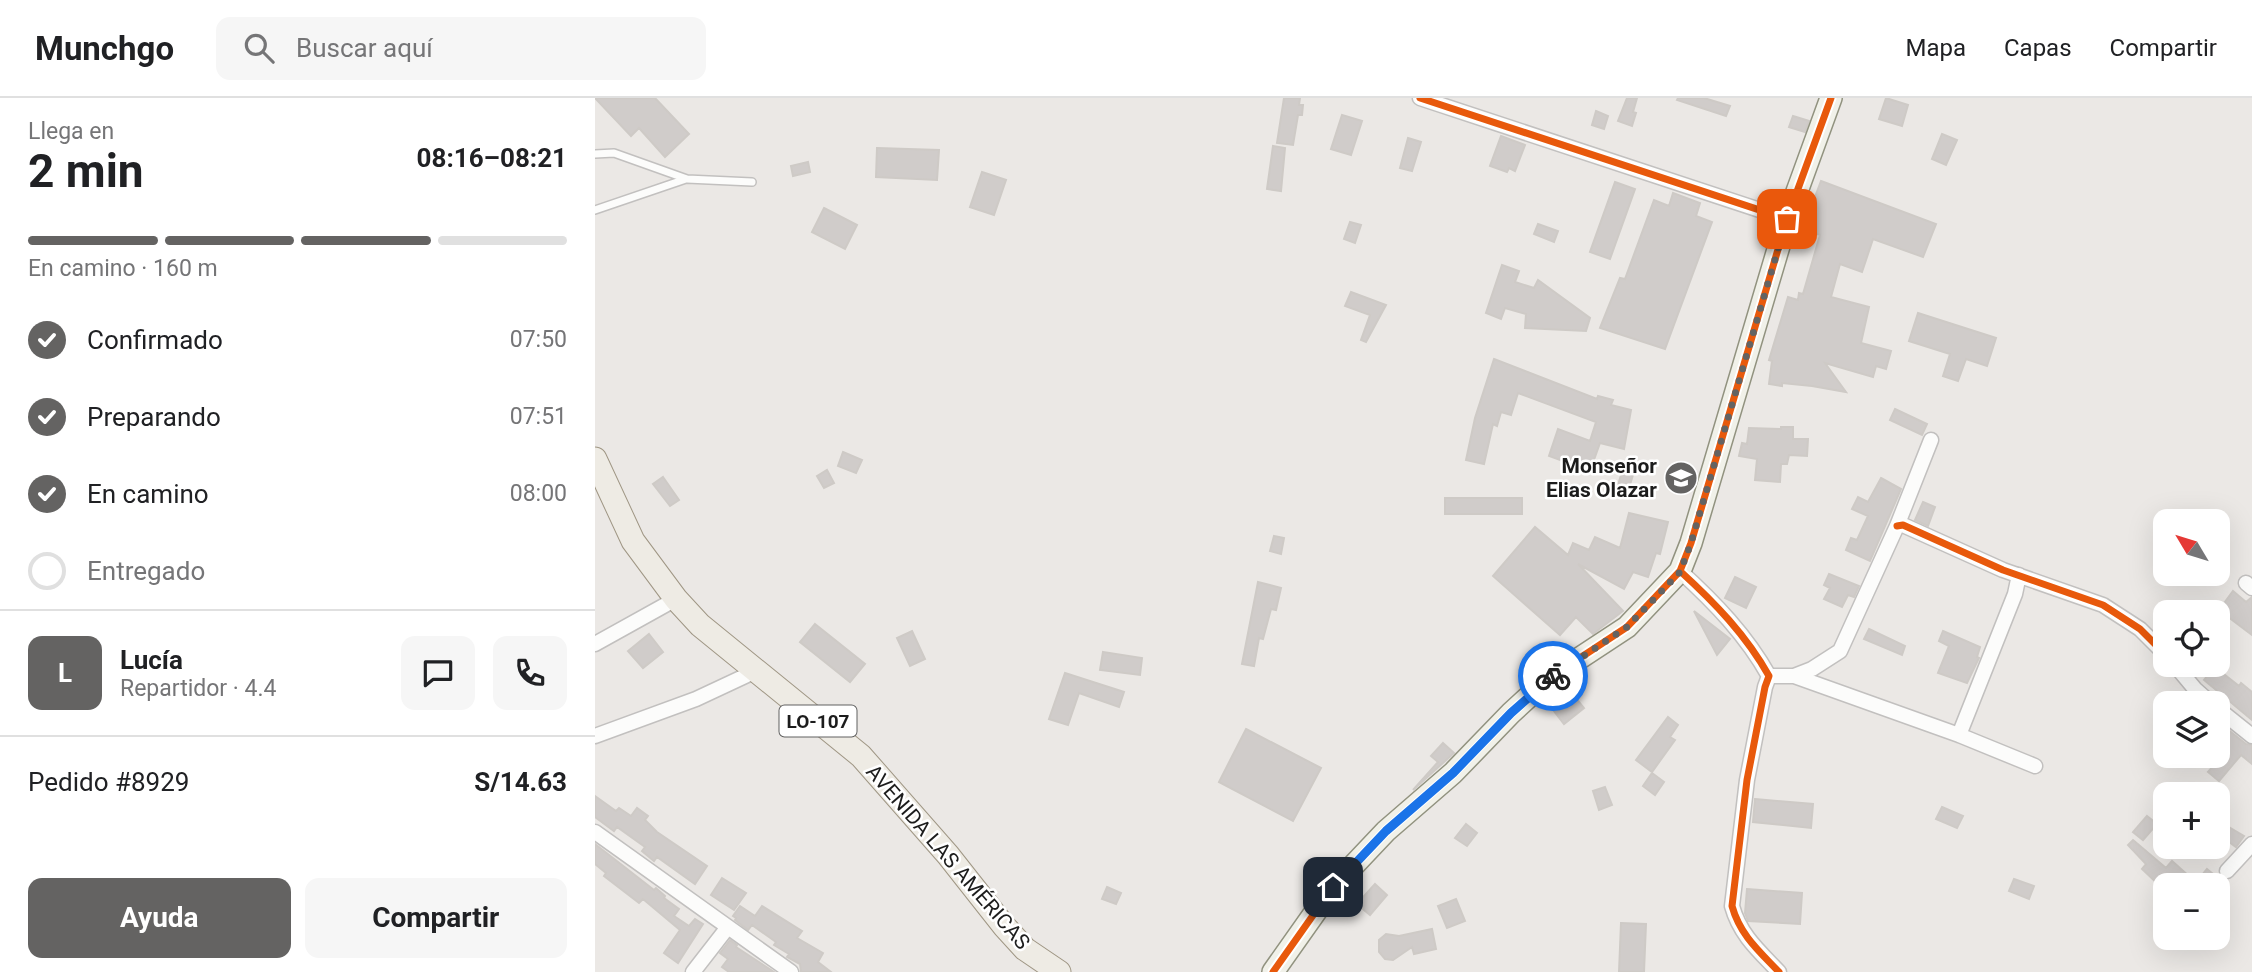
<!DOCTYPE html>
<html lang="es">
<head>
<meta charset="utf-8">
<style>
	body { margin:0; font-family:Roboto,sans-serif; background:#f6f6f6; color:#202124; height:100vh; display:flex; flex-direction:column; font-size:26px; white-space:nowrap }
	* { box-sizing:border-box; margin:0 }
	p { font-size:23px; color:#757577 }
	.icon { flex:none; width:38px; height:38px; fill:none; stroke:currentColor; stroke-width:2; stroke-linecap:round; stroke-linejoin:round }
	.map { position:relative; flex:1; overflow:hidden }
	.drawer { display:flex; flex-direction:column; background:#fff; width:595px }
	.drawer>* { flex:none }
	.needle { width:46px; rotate:308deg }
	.controls { position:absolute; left:1558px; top:411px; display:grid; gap:14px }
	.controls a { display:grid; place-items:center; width:77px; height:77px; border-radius:14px; background:#fff; box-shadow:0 7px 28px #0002; font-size:35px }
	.pin { position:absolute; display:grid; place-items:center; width:60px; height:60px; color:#fff; margin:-30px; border-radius:14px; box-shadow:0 4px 10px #0006 }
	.courier { position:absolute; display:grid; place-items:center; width:70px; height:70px; margin:-35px; border:5px solid #1a73e8; border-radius:50%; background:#fff; color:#222; box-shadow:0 2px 9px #0007 }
	.overview em { font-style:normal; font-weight:700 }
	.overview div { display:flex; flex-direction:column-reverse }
	.overview { display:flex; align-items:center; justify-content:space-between; height:119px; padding:0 28px }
	h1 { font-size:46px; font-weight:700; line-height:52px }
	.bar { display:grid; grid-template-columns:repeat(4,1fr); gap:10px 7px; align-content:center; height:84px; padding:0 28px }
	.bar i { height:9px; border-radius:5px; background:#e0e0e0 }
	.bar .current { background:#646362 }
	.bar p { grid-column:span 4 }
	.line { display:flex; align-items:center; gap:18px; padding:0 28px; border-top:2px solid #e0e0e0 }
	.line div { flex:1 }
	.round { display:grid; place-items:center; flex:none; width:74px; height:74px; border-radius:14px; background:#f6f6f6 }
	ol { padding:0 28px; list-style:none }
	li { display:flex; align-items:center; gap:21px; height:77px }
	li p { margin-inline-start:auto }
	li .icon { padding:7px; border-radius:50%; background:#646362; color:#fff; stroke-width:4 }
	li:last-child { color:#757577 }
	li i { width:38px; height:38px; border:4px solid #e0e0e0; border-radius:50% }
	.action { display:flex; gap:14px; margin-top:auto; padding:14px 28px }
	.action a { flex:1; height:80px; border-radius:14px; background:#646362; color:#fff; font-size:28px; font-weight:700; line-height:80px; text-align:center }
	.action a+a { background:#f6f6f6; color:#202124 }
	header { display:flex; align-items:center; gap:42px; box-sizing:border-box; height:98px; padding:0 35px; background:#fff; border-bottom:2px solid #e0e0e0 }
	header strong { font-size:33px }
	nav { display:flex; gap:38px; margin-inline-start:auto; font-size:24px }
	.search { width:490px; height:63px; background:#f6f6f6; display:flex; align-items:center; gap:18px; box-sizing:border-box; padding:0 24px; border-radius:14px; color:#757577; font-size:26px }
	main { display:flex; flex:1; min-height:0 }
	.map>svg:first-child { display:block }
	.building { fill:#d0ccca; stroke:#cecac6; stroke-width:2 }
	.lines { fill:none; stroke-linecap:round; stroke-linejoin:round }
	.lane-casing { stroke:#c2c0bf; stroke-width:10 }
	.street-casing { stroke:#c2c0bf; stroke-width:17 }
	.secondary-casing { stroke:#91927f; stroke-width:24 }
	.primary-casing { stroke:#9f9684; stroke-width:25 }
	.lane { stroke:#fcfcfb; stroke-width:7 }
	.street { stroke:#fcfcfb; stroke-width:14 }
	.secondary { stroke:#f1f1e9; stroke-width:21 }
	.primary { stroke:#eeebe4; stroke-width:23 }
	.cycleway-casing { stroke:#fff; stroke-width:11 }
	.cycleway { stroke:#e8590c; stroke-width:7 }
	.done { stroke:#646362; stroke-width:7; stroke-dasharray:0 12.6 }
	.route { stroke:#1a73e8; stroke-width:9 }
	.labels { text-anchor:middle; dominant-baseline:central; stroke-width:5; stroke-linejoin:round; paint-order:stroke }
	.shield { fill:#fff; stroke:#606060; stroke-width:2 }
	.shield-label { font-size:19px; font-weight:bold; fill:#1c1c1c }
	.poi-label { font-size:21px; font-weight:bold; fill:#1c1c1c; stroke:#fff; text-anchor:end }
	.street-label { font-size:21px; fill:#1c1c1c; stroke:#fff }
</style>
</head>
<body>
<header>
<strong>Munchgo</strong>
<div class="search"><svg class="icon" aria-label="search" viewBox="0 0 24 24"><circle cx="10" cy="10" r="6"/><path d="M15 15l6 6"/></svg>Buscar aquí</div>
<nav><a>Mapa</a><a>Capas</a><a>Compartir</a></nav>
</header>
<main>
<section class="drawer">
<div class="overview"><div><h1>2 min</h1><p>Llega en</p></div><em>08:16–08:21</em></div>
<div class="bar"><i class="current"></i><i class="current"></i><i class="current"></i><i></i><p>En camino · 160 m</p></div>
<ol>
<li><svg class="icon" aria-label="check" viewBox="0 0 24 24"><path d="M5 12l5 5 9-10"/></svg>Confirmado<p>07:50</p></li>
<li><svg class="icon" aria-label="check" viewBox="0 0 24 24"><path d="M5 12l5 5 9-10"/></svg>Preparando<p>07:51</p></li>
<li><svg class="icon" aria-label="check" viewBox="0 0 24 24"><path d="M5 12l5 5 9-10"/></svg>En camino<p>08:00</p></li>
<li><i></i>Entregado</li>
</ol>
<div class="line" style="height:126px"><b class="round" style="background:#646362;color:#fff">L</b><div><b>Lucía</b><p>Repartidor · 4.4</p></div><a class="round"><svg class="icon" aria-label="chat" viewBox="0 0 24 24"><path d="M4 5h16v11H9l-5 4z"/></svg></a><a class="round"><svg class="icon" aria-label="phone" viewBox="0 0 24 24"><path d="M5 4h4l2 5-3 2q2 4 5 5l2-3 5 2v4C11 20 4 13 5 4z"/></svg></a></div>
<div class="line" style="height:91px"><div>Pedido #8929</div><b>S/14.63</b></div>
<div class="action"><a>Ayuda</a><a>Compartir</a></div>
</section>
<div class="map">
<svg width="1657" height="874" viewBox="0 0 1657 874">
	<rect width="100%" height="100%" fill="#ebe8e5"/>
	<!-- building -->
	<path class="building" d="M0 0H60L94 36 70 59 44 30 36 38Z
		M689 0H705L704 7H708L707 17H703L698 47 682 45Z
		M1032 0H1042L1038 14 1041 15 1037 28 1023 23Z
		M1083 0H1109L1135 8 1131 18 1082 2Z
		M1291 0 1313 7 1307 28 1284 21Z
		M1001 13 1013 18 1009 31 997 27Z
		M747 17 767 23 756 57 736 51Z
		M1198 18 1214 23 1210 34 1194 29Z
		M1347 36 1362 42 1351 67 1337 61Z
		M906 38 930 47 920 73 914 70 912 74 895 68Z
		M813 40 826 44 817 73 805 70Z
		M678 48 690 50 686 93 672 91Z
		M282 50 344 52 342 82 281 79Z
		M213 64 215 74 198 78 196 68Z
		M387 74 411 82 399 117 375 109Z
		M1226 83 1341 126 1328 159 1278 141 1267 174 1245 166 1236 199 1274 209 1266 245 1296 253 1291 271 1281 268 1278 279 1230 265 1251 294 1217 288 1187 285V288L1174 286 1177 263 1174 262 1193 199 1203 202 1204 195 1208 196 1225 137 1208 131Z
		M1020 84 1040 91 1015 161 995 154Z
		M1078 95 1105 105 1101 118 1117 124 1070 251 1005 230 1025 180 1030 181 1059 102 1074 108Z
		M229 110 262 127 250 151 217 134Z
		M755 124 766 127 760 145 749 141Z
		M943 126 963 133 959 144 939 136Z
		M907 167 924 173 920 184 939 190 943 182 995 220 991 233 930 230 931 216 910 210 906 221 891 215Z
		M756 194 791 207 771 244 766 242 775 217 750 208Z
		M1323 215 1401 240 1392 268 1371 261 1363 283 1348 278 1355 256 1314 243Z
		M899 261 1002 301 1003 298 1018 302 1016 307 1036 312 1029 351 1005 345 995 373 954 358 963 331 995 343 1001 324 923 295 916 317 906 314 902 328 898 326 889 366 871 362 880 320Z
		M1300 311 1332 326 1327 337 1295 322Z
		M1186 329H1198V341H1213L1212 358 1194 357 1192 366H1186L1185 384 1160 382 1162 361 1144 358 1147 345 1152 346 1154 330 1186 331Z
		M248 354 267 362 261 375 243 368Z
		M1030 364 1041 367 1034 390 1023 387Z
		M232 372 239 385 229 390 222 378Z
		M68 379 84 402 75 408 58 386Z
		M1286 380 1306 391 1275 463 1251 452 1256 440 1262 442 1273 418 1257 411 1263 399 1273 404Z
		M850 400H927V416H850Z
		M1328 404 1340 409 1333 428 1320 422Z
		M1034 415 1073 424 1065 456 1061 455 1053 479 1038 474 1029 491 983 466 1028 513 998 536 981 519 965 537 898 478 940 429 973 457 978 445 994 452 1000 439 1025 450Z
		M679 438 689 440 686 456 675 453Z
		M1234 476 1264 488 1259 499 1253 497 1247 509 1229 501 1235 490 1229 487Z
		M1140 479 1161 489 1151 510 1130 500Z
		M663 484 686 490 681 512 676 511 668 541 664 540 659 568 647 566Z
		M1638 493 1651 504 1657 499V537L1624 512Z
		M1099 513 1135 541 1122 557Z
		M220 526 270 566 255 584 205 544Z
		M1274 531 1310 548 1307 557 1269 541Z
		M317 533 330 561 315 568 302 540Z
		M1348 533 1385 549 1382 559 1384 560 1372 585 1343 575 1354 548 1344 543Z
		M54 536 68 554 48 570 33 553Z
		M508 554 547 560 545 577 505 572Z
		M1620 569 1644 588 1646 585 1657 594V622L1609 582Z
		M470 575 529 594 524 609 484 595 473 627 454 621Z
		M975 593 989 610 969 626 955 608Z
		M1073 619 1083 627 1075 639 1080 642 1057 674 1041 662Z
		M1622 623 1651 646 1657 647V666L1646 657 1624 683 1613 674 1626 659 1622 656Z
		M651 631 726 670 698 723 624 684Z
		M848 645 859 655 818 692 843 664 836 658Z
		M1057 675 1069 684 1060 697 1048 688Z
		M1010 689 1017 707 1004 712 998 693Z
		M0 698 21 713 24 710 36 718 42 710 53 718 50 722 62 734 112 768 100 786 62 759 59 763 47 753 50 749 22 729 19 733 0 719Z
		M1160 701 1218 706 1216 730 1158 724Z
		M1347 709 1368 718 1362 730 1341 721Z
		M1552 718 1562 726 1548 742 1538 734Z
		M1622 722 1649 738 1641 749 1622 735Z
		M871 726 882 735 872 748 860 740Z
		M1538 742 1571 770 1577 763 1605 788H1565L1547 771 1551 766 1533 747Z
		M0 746 59 792 61 790 70 798 69 800 84 811 79 818 94 828 100 821 108 826 83 865 69 855 85 832 48 801 44 805 9 778 11 775 0 766Z
		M1612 771 1624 781 1619 788H1610L1603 782Z
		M127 780 151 795 139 812 116 797Z
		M1419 781 1439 788 1434 801 1414 793Z
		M780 786 792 797 775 817 762 806Z
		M512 789 526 795 521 806 507 801Z
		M1152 791 1207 795 1205 826 1153 823 1150 815Z
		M861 801 870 823 852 830 843 808Z
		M145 808 160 818 167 808 207 833 202 840 228 855 223 864 236 874H206L205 866 192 859 194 856 179 847 181 844 157 827 153 832 140 822 141 820 138 818Z
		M1026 825 1051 826 1049 874H1024Z
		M837 831 841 851 819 856 817 849 798 862 790 861 784 854V842L791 836 804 838Z
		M135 842 142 847 141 849 179 874H134L127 869 133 861 125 855Z"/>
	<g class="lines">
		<defs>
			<path id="lane" d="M0 56 19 55 92 81 157 84
				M0 112 91 81"/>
			<path id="street" d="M825 0 1192 121
				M1302 428 1308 427 1408 472 1508 507 1545 531 1570 556
				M1085 473C1120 505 1151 537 1174 578L1170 589 1152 682 1137 808C1145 837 1164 853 1184 874
				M1651 485 1657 490
				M0 546 81 501
				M1580 567 1600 591 1617 606
				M1174 578H1199L1217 571 1245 553 1302 428 1336 342
				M1199 578 1364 637 1440 668
				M1622 610 1657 638
				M1364 637 1420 496 1424 477
				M0 638 101 601 163 572
				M0 734 196 874
				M1632 773 1657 746
				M98 874 133 829"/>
			<path id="secondary" d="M678 874 738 789 791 733 858 675 916 615 953 581 1032 529 1085 473 1096 445 1192 121 1236 0"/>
			<path id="primary" d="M0 361 38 443 81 501 105 527 266 658 353 757 409 828 430 851 464 874"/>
		</defs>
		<!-- lane casing -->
		<use href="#lane" class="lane-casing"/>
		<!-- street casing -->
		<use href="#street" class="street-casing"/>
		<!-- secondary casing -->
		<use href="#secondary" class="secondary-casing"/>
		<!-- primary casing -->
		<use href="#primary" class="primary-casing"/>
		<!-- lane -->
		<use href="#lane" class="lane"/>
		<!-- street -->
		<use href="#street" class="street"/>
		<!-- secondary -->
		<use href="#secondary" class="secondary"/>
		<!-- primary -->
		<use href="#primary" class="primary"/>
		<defs>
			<path id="cycleway" d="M825 0 1192 121
				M1302 428 1308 427 1408 472 1508 507 1545 531 1570 556
				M1085 473C1120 505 1151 537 1174 578L1170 589 1152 682 1137 808C1145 837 1164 853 1184 874
				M678 874 738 789 791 733 858 675 916 615 953 581 1032 529 1085 473 1096 445 1192 121 1236 0"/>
		</defs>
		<!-- cycleway casing -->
		<use href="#cycleway" class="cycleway-casing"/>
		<!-- cycleway -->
		<use href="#cycleway" class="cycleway"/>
	</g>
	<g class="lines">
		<!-- done -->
		<path class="done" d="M958 578 1032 529 1085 474 1096 445 1192 121"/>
		<!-- route -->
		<path class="route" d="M738 789 791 733 858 675 916 615 958 578"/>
	</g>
	<!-- icons -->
	<defs>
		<symbol id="school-disc" viewBox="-11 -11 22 22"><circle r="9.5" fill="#646362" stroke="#fff"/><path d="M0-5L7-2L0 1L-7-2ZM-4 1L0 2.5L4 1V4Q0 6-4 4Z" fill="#fff"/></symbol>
	</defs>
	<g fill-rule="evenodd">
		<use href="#school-disc" x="1067" y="361" width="38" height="38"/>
	</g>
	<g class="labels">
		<!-- shield labels -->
		<rect class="shield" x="184.5" y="607.5" width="77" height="31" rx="5"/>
		<g class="shield-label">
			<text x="223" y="623">LO-107</text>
		</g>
		<!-- poi labels -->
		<g class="poi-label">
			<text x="1062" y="368">Monseñor<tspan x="1062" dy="24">Elias Olazar</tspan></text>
		</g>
		<!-- street labels -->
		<g class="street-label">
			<text transform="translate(353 759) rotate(49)">AVENIDA LAS AMÉRICAS</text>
		</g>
	</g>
</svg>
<div class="controls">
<a><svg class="needle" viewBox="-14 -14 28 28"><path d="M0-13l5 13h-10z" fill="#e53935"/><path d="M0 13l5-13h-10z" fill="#757577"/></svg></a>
<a><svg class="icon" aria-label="locate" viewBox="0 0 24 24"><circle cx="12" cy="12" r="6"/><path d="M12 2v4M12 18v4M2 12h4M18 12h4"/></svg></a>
<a><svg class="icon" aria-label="layers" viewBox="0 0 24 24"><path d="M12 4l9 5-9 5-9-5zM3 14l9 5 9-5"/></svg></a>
<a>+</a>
<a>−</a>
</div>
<div class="pin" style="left:1192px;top:121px;background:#ea580c"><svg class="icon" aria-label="bag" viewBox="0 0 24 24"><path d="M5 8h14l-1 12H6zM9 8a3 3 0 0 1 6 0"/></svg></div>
<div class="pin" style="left:738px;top:789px;background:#1f2937"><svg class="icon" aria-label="home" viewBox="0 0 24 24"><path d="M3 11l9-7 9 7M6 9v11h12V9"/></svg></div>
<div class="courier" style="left:958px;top:578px"><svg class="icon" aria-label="bike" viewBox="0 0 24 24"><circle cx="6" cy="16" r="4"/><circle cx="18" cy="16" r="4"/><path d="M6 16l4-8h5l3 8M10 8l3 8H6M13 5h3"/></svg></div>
</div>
</main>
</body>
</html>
